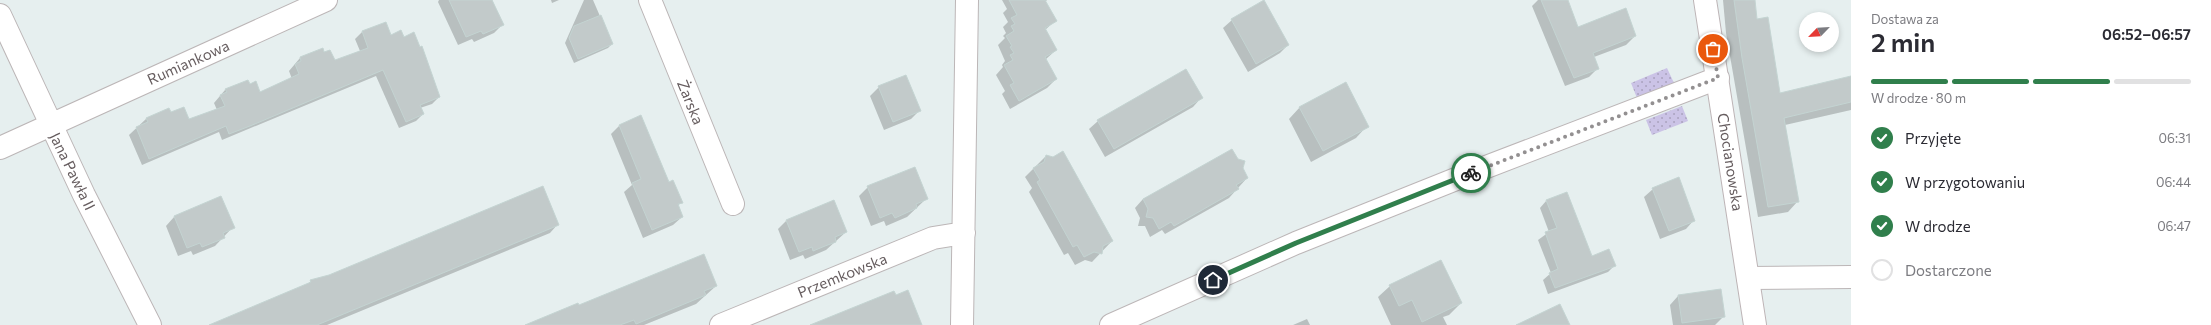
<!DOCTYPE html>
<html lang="pl">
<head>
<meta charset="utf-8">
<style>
	body { margin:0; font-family:Commissioner,sans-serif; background:#f7f7f7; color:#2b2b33; height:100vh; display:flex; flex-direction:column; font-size:15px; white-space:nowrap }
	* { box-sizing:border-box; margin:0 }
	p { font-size:13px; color:#7c7c81 }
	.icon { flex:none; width:22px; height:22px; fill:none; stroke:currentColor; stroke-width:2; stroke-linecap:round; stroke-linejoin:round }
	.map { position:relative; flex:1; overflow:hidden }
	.sheet { display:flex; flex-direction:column; background:#fff; width:360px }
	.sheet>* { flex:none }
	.needle { width:26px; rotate:245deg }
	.fabs { position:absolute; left:1799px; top:12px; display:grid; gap:8px }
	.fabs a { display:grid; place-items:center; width:40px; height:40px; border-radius:50%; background:#fff; box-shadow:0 2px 6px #0003; font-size:20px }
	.pin { position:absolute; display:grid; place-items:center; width:34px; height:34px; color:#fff; margin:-17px; border:2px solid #fff; border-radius:50%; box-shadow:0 1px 4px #0007 }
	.courier { position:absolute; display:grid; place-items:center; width:40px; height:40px; margin:-20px; border:3px solid #307f4c; border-radius:50%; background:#fff; color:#222; box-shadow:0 1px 5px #0007 }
	.headline em { font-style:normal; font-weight:600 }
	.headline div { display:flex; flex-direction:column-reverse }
	.headline { display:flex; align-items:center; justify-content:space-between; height:68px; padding:0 20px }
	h1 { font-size:26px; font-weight:600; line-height:30px }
	.bar { display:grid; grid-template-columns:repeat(4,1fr); gap:6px 4px; align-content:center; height:48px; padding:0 20px }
	.bar i { height:5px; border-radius:3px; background:#e1e1e2 }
	.bar .on { background:#307f4c }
	.bar p { grid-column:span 4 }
	ol { padding:0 20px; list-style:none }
	li { display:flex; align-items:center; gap:12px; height:44px }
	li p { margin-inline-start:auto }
	li .icon { padding:4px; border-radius:50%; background:#307f4c; color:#fff; stroke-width:4 }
	li:last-child { color:#7c7c81 }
	li i { width:22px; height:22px; border:2px solid #e1e1e2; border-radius:50% }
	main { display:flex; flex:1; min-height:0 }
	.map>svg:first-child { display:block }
	.grass { fill:url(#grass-dots) }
	.shadow { fill:#0003 }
	.building { fill:#c2caca; stroke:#c4d4d2 }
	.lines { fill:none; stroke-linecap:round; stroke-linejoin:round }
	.street-casing { stroke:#bcb6b7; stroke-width:24 }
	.secondary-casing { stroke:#bdb4b6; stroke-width:24 }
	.street { stroke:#fff; stroke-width:22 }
	.secondary { stroke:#fff; stroke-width:22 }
	.done { stroke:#939091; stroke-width:4; stroke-dasharray:0 7.2 }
	.route { stroke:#307f4c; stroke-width:5 }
	.labels { text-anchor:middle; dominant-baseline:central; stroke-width:3.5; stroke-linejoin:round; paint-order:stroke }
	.street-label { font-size:15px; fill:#665d5f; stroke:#fff }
</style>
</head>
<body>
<main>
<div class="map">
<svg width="1851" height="325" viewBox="0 0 1851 325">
	<defs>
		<pattern id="grass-dots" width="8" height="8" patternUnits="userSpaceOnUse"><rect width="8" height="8" fill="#cbc3e6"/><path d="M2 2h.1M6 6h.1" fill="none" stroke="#a9a2be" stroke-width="1.8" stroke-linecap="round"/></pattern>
	</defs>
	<rect width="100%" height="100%" fill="#e6efef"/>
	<!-- grass -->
	<path class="grass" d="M1667 68 1674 83 1637 98 1631 83Z
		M1682 106 1688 121 1652 135 1646 120Z"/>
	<!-- shadow -->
	<path class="shadow" d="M439 0H492L503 24 494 33 474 42 472 39 458 45 438 2Z
		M551 0H559L552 3Z
		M584 0H593L612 44 608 48 574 63 565 43Z
		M1002 0H1047L1045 2 1055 21 1045 30 1056 50 1045 60 1056 79 1047 88 1010 109 1002 94 1005 91 996 75 1003 67 1002 65 1005 61 998 45 1005 38 1003 36 1006 33 1003 27 1008 22 1003 13 1007 9Z
		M1538 0H1566L1578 28 1635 36 1626 45 1594 57 1598 68 1589 77 1565 86 1532 6Z
		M1723 0H1754L1756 20 1779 94 1851 77V110L1785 125 1798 201 1788 212 1758 217 1726 33Z
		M1232 20 1288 45 1280 53 1248 72 1223 28Z
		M385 23 390 36 439 97 432 104 420 108 423 114 416 121 399 128 376 76 222 140 219 132 142 165 129 135 147 118 170 113 188 120 217 110 214 103 225 90 249 85 259 93 292 79 289 71 300 58 324 54 334 62 360 51 355 39 362 32Z
		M879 87 920 110 911 119 884 130 870 96Z
		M1201 98 1193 107 1105 157 1089 129 1098 121Z
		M1300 107 1367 126 1356 138 1311 162 1289 119Z
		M619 126 669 183 681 202 678 206 682 217 673 225 643 238 624 192 632 185 611 134Z
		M1046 156 1112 241 1092 262 1085 260 1075 265 1068 253 1064 255 1029 192 1032 188 1025 177Z
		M1237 160 1247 178 1229 198 1165 234 1162 230 1150 237 1145 226H1138L1140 218 1135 208 1143 199Z
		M868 187 927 198 907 217 886 226 884 221 871 226 859 196Z
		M1653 189 1694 220 1686 229 1660 239 1644 197Z
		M221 198 233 227 215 246 193 255 191 251 178 256 166 226 174 217Z
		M1546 201 1592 257 1615 265 1608 272 1548 294 1543 280 1551 273 1538 240 1549 232 1540 208Z
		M786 221 846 232 826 250 805 259 803 255 790 260 778 229Z
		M558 224 550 233 327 325H216L307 285 311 281Z
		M716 286 696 304 644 325H529Z
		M1390 286 1461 303 1449 315 1443 317 1447 325H1391L1378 297Z
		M1678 296 1724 316 1715 325H1673L1670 305Z
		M1307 319 1310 325H1293Z"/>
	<!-- building -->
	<path class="building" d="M449 0H492L504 25 483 34 481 31 466 37Z
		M1009 0H1045L1057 21 1045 28 1057 50 1045 57 1057 79 1019 101 1010 85 1014 83 1004 65 1013 60 1010 55 1014 53 1010 47 1012 46 1006 36 1014 31 1011 26 1015 24 1011 18 1017 15Z
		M1264 0 1289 45 1256 64 1231 19Z
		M1541 0H1568L1578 27 1626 8 1636 36 1593 53 1599 69 1574 78Z
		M1734 0H1755L1757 19 1768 17 1780 93 1851 76V102L1784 118 1799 202 1768 207 1742 58Z
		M601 15 613 44 578 59 569 38 574 26Z
		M386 22 391 35 401 30 404 37 414 32 420 47 422 46 440 97 420 105 424 114 406 122 383 70 250 126 229 134 226 126 149 159 136 127 148 122 146 118 169 108 171 112 184 107 189 119 225 106 220 95 227 92 225 89 248 80 250 84 256 81 260 92 299 74 295 64 301 61 300 57 323 48 324 52 330 50 335 60 368 48 362 31Z
		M1186 69 1203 98 1114 149 1097 120Z
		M906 75 921 111 893 122 878 86Z
		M1346 82 1369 127 1323 151 1299 107Z
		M641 115 669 182 673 180 683 203 678 204 683 217 652 230 632 183 641 179 619 125Z
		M1232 149 1238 159 1245 161 1243 168 1248 178 1236 185 1239 189 1174 226 1171 222 1159 229 1153 218 1146 217 1148 209 1143 199Z
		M1063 151 1113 241 1103 246 1102 254 1094 252 1084 257 1077 245 1073 247 1037 182 1040 180 1033 168 1044 162 1046 155 1053 157Z
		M915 167 928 199 916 204 917 208 895 218 892 213 880 218 867 186Z
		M1679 177 1695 221 1669 231 1652 188Z
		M543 186 559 225 317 325H209L311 282 310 280 329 275Z
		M1567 192 1592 256 1609 249 1616 266 1555 288 1549 273 1558 269 1545 232 1557 228 1546 200Z
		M221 196 235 228 223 233 225 238 202 247 200 243 187 248 174 216Z
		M834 200 847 232 835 237 836 242 825 246 813 251 812 247 799 252 786 220Z
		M704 254 717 286 704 291 706 295 636 324 634 320 620 325H525L578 303 579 305Z
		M1441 260 1462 303 1422 322 1412 300 1399 306 1389 285Z
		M1721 289 1725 317 1682 323 1678 295Z
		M908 290 922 325H810L894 291 896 295Z
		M1560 304 1570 325H1516Z"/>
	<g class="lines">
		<defs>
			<path id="street" d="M650 0 733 204
				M0 15 84 195 150 325
				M0 148 326 0
				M1748 278 1851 277
				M721 325 933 238 964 233
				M962 325 967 0
				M1111 325 1296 243 1481 169 1718 78"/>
			<path id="secondary" d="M1705 0 1755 325"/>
		</defs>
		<!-- street casing -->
		<use href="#street" class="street-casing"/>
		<!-- secondary casing -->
		<use href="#secondary" class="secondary-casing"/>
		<!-- street -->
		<use href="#street" class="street"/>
		<!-- secondary -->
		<use href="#secondary" class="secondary"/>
	</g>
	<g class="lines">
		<!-- done -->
		<path class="done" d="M1471 173 1718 78 1713 49"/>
		<!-- route -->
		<path class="route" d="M1213 280 1296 243 1471 173"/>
	</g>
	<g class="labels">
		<!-- street labels -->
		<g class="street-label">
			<text transform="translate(188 62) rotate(-24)">Rumiankowa</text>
			<text transform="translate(691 102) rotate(68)">Żarska</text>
			<text transform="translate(1731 162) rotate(81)">Chocianowska</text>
			<text transform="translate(73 171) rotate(64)">Jana Pawła II</text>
			<text transform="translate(842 275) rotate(-22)">Przemkowska</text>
		</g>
	</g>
</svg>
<div class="fabs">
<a><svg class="needle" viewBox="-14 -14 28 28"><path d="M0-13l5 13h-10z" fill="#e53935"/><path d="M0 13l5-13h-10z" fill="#7c7c81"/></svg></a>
</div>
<div class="pin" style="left:1713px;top:49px;background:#ea580c"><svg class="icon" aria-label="bag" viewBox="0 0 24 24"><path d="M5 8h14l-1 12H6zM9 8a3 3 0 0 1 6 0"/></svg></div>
<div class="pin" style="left:1213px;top:280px;background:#1f2937"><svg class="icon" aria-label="home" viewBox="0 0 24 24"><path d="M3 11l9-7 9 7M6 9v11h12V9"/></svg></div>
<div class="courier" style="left:1471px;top:173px"><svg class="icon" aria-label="bike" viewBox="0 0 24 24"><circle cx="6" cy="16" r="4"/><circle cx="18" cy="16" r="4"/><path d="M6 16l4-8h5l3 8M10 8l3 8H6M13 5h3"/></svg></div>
</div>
<section class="sheet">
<div class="headline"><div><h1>2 min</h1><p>Dostawa za</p></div><em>06:52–06:57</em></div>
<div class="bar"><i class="on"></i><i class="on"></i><i class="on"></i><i></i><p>W drodze · 80 m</p></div>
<ol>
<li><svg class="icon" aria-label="check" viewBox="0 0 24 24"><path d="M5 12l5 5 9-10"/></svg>Przyjęte<p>06:31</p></li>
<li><svg class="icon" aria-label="check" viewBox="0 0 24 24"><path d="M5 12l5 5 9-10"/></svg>W przygotowaniu<p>06:44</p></li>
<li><svg class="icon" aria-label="check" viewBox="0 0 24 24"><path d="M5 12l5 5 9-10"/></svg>W drodze<p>06:47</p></li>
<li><i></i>Dostarczone</li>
</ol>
</section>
</main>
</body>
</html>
